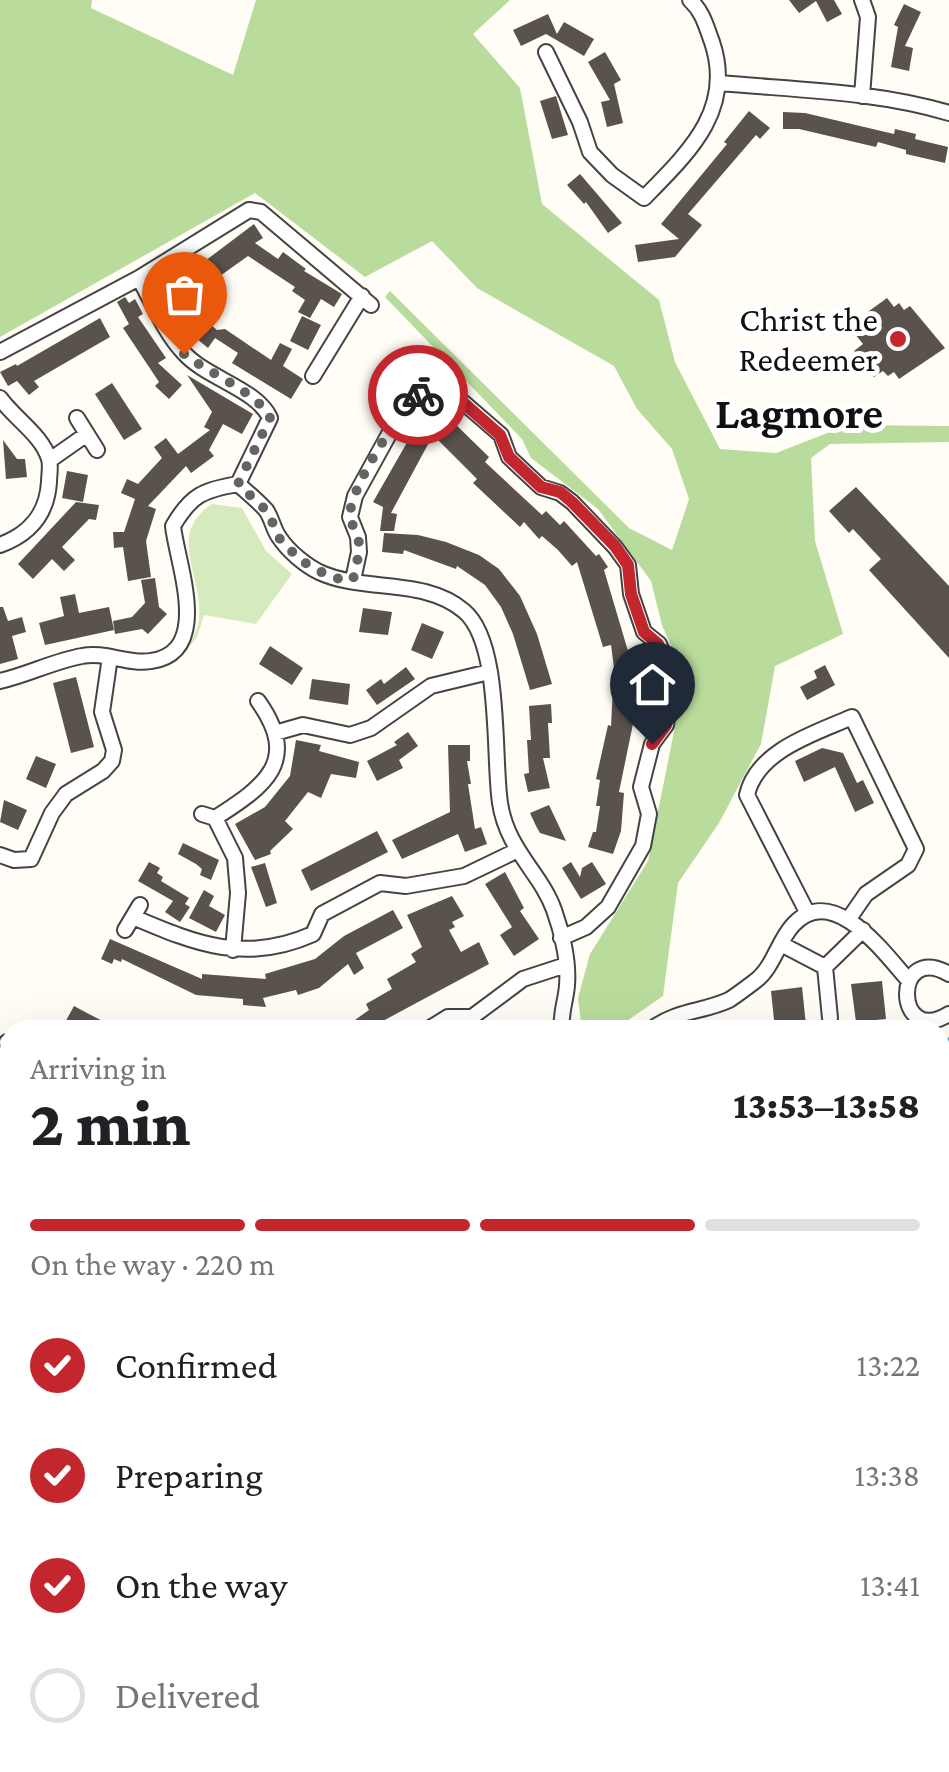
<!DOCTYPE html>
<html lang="en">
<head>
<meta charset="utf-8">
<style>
	body { margin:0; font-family:"Crimson Pro",serif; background:#f6f6f6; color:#202124; height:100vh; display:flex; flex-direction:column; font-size:38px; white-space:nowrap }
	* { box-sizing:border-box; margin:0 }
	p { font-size:32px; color:#757577 }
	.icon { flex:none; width:55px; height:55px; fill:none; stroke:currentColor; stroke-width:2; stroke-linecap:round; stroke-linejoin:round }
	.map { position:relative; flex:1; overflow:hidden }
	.drawer { position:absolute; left:0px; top:1020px; width:950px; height:752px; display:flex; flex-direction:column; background:#fff; border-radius:30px 30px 0 0; box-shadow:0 10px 40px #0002 }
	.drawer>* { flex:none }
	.pin { position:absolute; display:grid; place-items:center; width:85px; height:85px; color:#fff; margin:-102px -42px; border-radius:50% 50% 50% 0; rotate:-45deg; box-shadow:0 0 10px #0007 }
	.pin .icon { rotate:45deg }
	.courier { position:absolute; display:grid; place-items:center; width:100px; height:100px; margin:-50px; border:8px solid #c4262e; border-radius:50%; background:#fff; color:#222; box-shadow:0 2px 12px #0007 }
	.overview em { font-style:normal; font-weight:800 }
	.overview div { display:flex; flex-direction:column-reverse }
	.overview { display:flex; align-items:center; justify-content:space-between; height:170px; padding:0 30px }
	h1 { font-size:65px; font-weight:800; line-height:75px }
	.bar { display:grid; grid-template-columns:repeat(4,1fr); gap:15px 10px; align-content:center; height:120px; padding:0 30px }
	.bar i { height:12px; border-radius:8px; background:#e0e0e0 }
	.bar .selected { background:#c4262e }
	.bar p { grid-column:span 4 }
	ol { padding:0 30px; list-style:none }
	li { display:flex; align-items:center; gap:30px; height:110px }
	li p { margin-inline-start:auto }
	li .icon { padding:10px; border-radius:50%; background:#c4262e; color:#fff; stroke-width:4 }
	li:last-child { color:#757577 }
	li i { width:55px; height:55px; border:5px solid #e0e0e0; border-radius:50% }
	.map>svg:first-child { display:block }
	.green { fill:#d5ebbd }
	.forest { fill:#b9dc9c }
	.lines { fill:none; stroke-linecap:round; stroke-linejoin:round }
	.stream { stroke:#3f96cf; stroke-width:5 }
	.building { fill:#5a524d }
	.street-casing { stroke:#444; stroke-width:18 }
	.street { stroke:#fff; stroke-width:14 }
	.done { stroke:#646461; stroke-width:10; stroke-dasharray:0 18 }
	.route { stroke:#c4262e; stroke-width:12 }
	.poi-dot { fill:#c4262e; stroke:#fff; stroke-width:4 }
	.labels { text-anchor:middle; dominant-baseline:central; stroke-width:10; stroke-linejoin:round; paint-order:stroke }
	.poi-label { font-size:35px; fill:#111; stroke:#fff; text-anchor:end }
	.district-label { font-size:45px; font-weight:bold; fill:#111; stroke:#fff }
</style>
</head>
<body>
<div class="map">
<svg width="949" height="1772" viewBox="0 0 949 1772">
	<rect width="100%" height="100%" fill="#fffdf5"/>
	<!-- green -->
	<path class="green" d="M212 504 242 508 266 551 292 574 256 624 204 615 197 637 182 656C189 644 197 633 199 620 204 576 165 535 212 504Z"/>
	<!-- forest -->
	<path class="forest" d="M0 0H92L91 8 233 75 256 0H510L473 34 520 88 542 204 659 300 675 362 720 449 776 453 848 425 949 426V442L830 444 811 458 815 541 843 634 775 666 761 744 719 823 678 883 663 996 614 1030H582L578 998 590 954 648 861 685 677 662 625 651 581 598 509 531 458 522 439 385 297 390 291 629 528 672 550 689 499 672 449 637 409 614 366 477 288 432 241 365 277 255 193 0 337Z"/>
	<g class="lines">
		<!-- stream -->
		<path class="stream" d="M940 1041 949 1040"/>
	</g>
	<!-- building -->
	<path class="building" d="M789 0H834L842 14 827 22 816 1 799 13Z
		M904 4 921 12 905 46 913 48 909 71 891 67 898 27 894 25Z
		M548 14 557 34 564 22 594 39 584 56 546 34 521 46 513 30Z
		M605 52 621 80 614 84 623 123 607 127 601 102 610 100 588 62Z
		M556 96 568 135 552 139 540 101Z
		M749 111 770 128 760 139 756 135 688 214 702 225 675 257 638 262 635 245 679 239 661 224 727 144 724 142Z
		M783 112 805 113 894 134 895 129 916 134 915 139 948 147 945 163 906 154V150L878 142 876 147 799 129H783Z
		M580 174 622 223 608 233 586 202 584 204 567 185Z
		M254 224 263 238 255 243 278 259 283 252 306 269 304 271 342 294 334 307 321 299 310 318 298 312 305 300 292 291 295 287 248 256 213 281 201 264Z
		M183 275 205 320 217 330 225 329 271 360 280 343 292 349 283 366 303 379 291 399 232 363 238 353 215 338 208 348 186 330 192 324 177 298 171 301 163 285Z
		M125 297 129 303 135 299 143 314 138 317 166 358 158 363 182 385 169 399 155 386 159 382 123 328 129 324 117 302Z
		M887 298 894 307 899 303 904 310 910 306 945 348 899 379 894 372 888 376 883 371 874 377 854 351 863 344 855 334 864 327 858 319Z
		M302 316 321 325 308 350 290 341Z
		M100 318 110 337 34 381 39 387 29 395 17 381 8 386 0 372 16 364 17 366Z
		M187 375 253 414 242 434 223 424 209 450 214 456 191 473 186 466 148 506 156 509 146 541 151 577 128 581 123 547 114 548 113 532H124L135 499 121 493 127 479 138 484 162 458 154 447 166 438 178 454 210 430 204 427 212 412Z
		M112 383 142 429 124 440 95 394Z
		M438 400 453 415 450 419 489 457 485 462 542 515 546 511 560 525 564 521 596 556 599 554 608 567 604 570 628 651 636 650 640 690 619 792 624 793 621 831 613 854 588 847 593 832H596L600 806H596L600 780 596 779 608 725 611 726 614 668 611 645 603 647 577 562 572 566 558 550 542 536 539 539 524 522 520 527 473 483 477 479 433 435 391 513 397 514 394 531H380L383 507 373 502 409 439 412 441 429 419 424 414Z
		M3 440 17 459H25L27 477 6 479Z
		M67 471 88 475 83 502 62 498Z
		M856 487 949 586V658L869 570 881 559 853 529 849 533 829 511Z
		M76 502 99 505 96 520 89 519 62 547 75 560 64 571 52 559 33 579 18 564Z
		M384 533 418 535 446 542 479 555 499 569 520 596 537 634 552 684 530 690 513 634 501 607 485 585 457 566 456 569 404 550 403 554 382 552Z
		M155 578 159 607 167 614 148 634 142 629 115 634 113 621 132 617 145 603 141 580Z
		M75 594 79 613 109 607 114 630 45 645 39 623 64 616 60 597Z
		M0 607H3L8 621 22 617 26 632 12 636 18 659 0 664Z
		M363 608 392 612 388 635 359 632Z
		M422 623 444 632 432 659 411 650Z
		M270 646 303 668 292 685 259 664Z
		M825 665 835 685 807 700 800 687 817 678 814 671Z
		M406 667 415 679 377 705 366 690 381 679 384 684Z
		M76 677 94 747 71 753 53 683Z
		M312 679 350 684 348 705 309 699Z
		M551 704 552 723H548L550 758H543L550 788 528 792 524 774 529 773 527 740H531L529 706Z
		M408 732 418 746 399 760 403 768 377 781 367 761 397 745 394 742Z
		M296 740 321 745 319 751 359 762 356 778 331 774 321 798 308 792 285 821 293 829 270 851 271 854 255 860 235 824 265 807 290 776Z
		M448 745H470V761H467L471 784H468L475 829 481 827 487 844 465 852 458 834 402 859 392 840 450 812Z
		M822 748 843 753 857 783 863 780 874 803 855 812 835 767 804 782 795 761Z
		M36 756 56 764 46 788 26 779Z
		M4 800 27 810 18 830 0 822Z
		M549 805 566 841 540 833 536 826 530 813Z
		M377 831 388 852 311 891 301 870Z
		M183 843 219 860 211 880 200 875 202 869 196 864 178 854Z
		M149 862 160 868 157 873 163 877 161 881 189 898 185 904 190 907 180 922 165 912 173 901 138 881Z
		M571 862 580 877 582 868 592 862 606 884 581 899 562 868Z
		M265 863 277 903 266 907 251 867Z
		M505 872 524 908 520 911 539 939 514 956 500 935 512 927 485 884Z
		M204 890 214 896 209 906 225 915 216 932 189 918Z
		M452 896 464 916 452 922 455 927 449 930 461 952 479 942 489 964 366 1030H341L369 1010 366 1004 392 989 387 979 416 962 411 954 422 947 407 915Z
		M393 910 403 928 356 953 364 968 354 975 348 964 319 988 298 995 296 990 263 998 266 1007 243 1005V999L196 995 122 959 121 962 114 959 112 964 101 959 110 939 202 979V974L266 979 265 974 315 959 344 936Z
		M882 981 886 1019 856 1022 851 984Z
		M802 987 806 1025 775 1029 771 991Z
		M74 1006 87 1013 120 1030H70L63 1026Z"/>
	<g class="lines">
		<defs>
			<path id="street" d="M546 52 580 122 590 152 612 175 644 198C688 153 735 110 712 42 706 26 703 12 690 0
				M720 83C796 90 876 91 949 113
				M862 96 868 17 862 0
				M139 278C153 303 164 332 184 353 206 378 257 389 270 418L238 484
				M0 352 139 278 249 210 261 212 371 305
				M313 376 362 296
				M0 398C14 418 42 435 49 459 51 465 49 476 49 482 47 514 30 534 0 545
				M77 418 97 450
				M50 460 87 434
				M238 484C247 492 258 501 266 510 272 518 273 529 279 537 288 551 305 565 319 572 364 593 424 577 464 611 502 643 493 757 500 803 507 850 541 873 554 910 562 932 569 962 567 985 566 1001 560 1013 562 1030
				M353 580 359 552 358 537 350 517 355 496 404 407 428 386 442 384 501 435 509 457 541 487 560 493 572 502 615 547 628 565 631 594 644 632 659 644 668 666 670 704 666 725 652 744 641 787 649 814 643 846 608 907 586 927 561 938
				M0 681C27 675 54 661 82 656 105 651 128 665 151 661 213 652 177 564 173 526 191 495 203 490 238 484
				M275 733 303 725 350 735 371 728 431 686 489 672
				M202 814 215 818C265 786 301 761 258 701
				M215 818 235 858 238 893 233 950
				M0 855 14 860 31 859 52 813 66 794 103 771 112 761 114 750 102 712 110 657
				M808 914 747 795C757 750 816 733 852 717L916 849 908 865 866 894 848 920
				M133 917C196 944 246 964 313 934L322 914 380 883 406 886 464 876 516 851
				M125 930 140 905
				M781 944 825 967
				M949 974C892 941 894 1048 949 1014
				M830 1018 825 967 863 930
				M427 1030 448 1017H472L523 979 566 965
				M650 1030C680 1009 700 1013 729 1000 737 995 746 988 754 982 773 969 778 941 793 925 833 881 885 954 909 981
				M7 1042 10 1043
				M940 1142 949 1192
				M940 1205 949 1204
				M940 1258 949 1238
				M0 1716 10 1722
				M86 1762 101 1772"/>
		</defs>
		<!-- street casing -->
		<use href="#street" class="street-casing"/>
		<!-- street -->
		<use href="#street" class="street"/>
	</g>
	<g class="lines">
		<!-- done -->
		<path class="done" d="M184 354C207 372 260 394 270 418L238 484 268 512 279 538 300 560 332 578 353 580C356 565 362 548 357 533 355 528 351 524 350 518 347 492 399 412 418 395"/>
		<!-- route -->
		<path class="route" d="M418 395 428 386 442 384 500 435 509 457 541 487 560 492 572 502 615 546 628 565 631 594 644 632 658 644 668 666 670 704 666 725 652 744"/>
	</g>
	<!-- markers -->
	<circle class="poi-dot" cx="898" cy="339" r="10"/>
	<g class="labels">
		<!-- poi labels -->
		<g class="poi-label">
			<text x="878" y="319">Christ the<tspan x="878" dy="40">Redeemer</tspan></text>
		</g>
		<!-- district labels -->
		<g class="district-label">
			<text x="799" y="413">Lagmore</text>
		</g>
	</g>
</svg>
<div class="pin" style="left:184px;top:354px;background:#ea580c"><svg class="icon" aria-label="bag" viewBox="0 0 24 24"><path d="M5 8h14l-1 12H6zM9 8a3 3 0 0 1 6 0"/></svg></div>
<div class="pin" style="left:652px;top:744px;background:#1f2937"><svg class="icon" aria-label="home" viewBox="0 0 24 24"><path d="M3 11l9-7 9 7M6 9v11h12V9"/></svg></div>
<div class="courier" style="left:418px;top:395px"><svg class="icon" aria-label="bike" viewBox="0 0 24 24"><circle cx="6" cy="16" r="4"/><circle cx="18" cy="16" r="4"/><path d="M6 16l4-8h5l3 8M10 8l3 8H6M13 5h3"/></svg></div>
<section class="drawer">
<div class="overview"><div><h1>2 min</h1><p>Arriving in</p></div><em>13:53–13:58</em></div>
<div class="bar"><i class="selected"></i><i class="selected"></i><i class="selected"></i><i></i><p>On the way · 220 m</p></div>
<ol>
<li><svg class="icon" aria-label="check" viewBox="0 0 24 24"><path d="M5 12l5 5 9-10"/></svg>Confirmed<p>13:22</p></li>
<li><svg class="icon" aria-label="check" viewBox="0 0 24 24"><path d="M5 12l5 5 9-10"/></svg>Preparing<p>13:38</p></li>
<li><svg class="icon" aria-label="check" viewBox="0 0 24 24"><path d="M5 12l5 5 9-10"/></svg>On the way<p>13:41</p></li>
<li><i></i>Delivered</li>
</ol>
</section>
</div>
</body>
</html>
